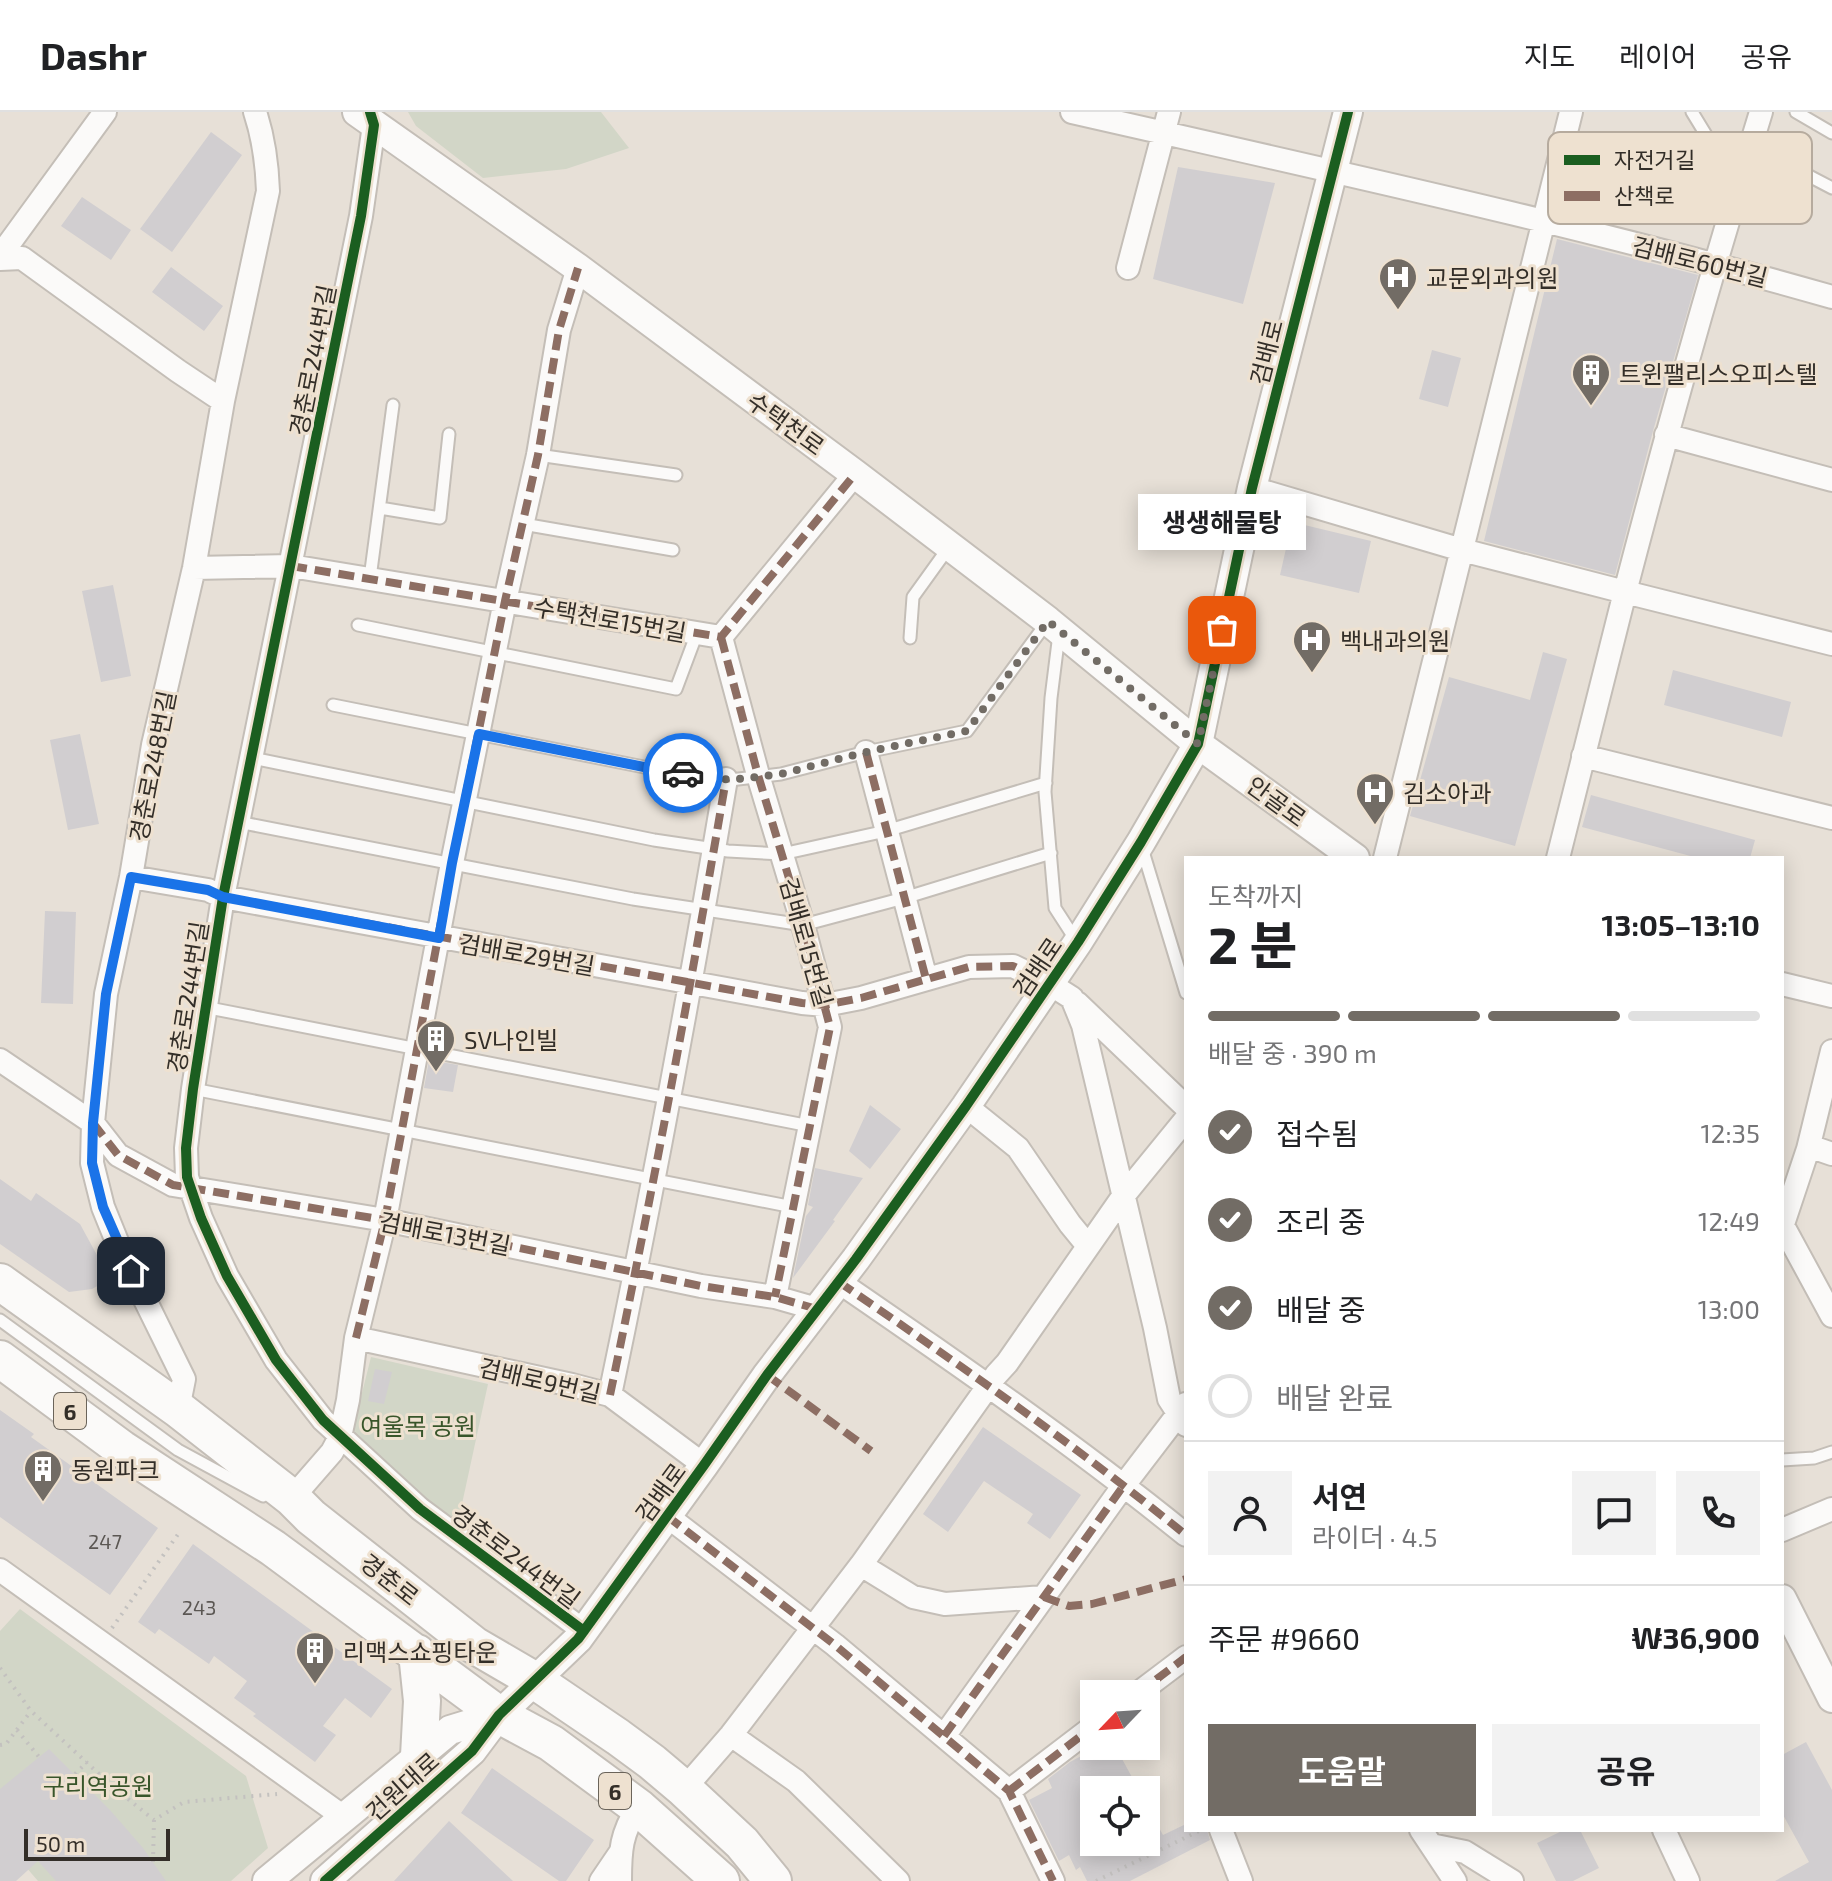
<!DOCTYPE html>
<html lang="ko">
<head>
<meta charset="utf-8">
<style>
	body { margin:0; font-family:"Exo 2","Noto Sans KR",sans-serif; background:#f2f2f2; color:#202124; height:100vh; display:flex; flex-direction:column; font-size:30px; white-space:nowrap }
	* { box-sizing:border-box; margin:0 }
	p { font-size:26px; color:#757577 }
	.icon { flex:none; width:44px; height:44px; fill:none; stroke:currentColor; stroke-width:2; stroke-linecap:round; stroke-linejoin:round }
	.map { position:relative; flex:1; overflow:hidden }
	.side { position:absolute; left:1184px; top:744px; width:600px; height:976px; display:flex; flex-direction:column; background:#fff; border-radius:0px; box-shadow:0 4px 20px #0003 }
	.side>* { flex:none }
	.needle { width:52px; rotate:245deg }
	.buttons { position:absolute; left:1080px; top:1568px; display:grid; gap:16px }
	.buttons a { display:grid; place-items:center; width:80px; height:80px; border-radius:0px; background:#fff; box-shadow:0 4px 20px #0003; font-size:40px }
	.scale { position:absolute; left:24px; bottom:20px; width:146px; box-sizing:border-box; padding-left:8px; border:4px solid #332e28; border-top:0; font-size:22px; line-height:28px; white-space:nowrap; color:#332e28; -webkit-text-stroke:6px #eee1d0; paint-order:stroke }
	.pin { position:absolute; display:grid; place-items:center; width:68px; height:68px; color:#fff; margin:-34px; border-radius:16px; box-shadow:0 4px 12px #0006 }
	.courier { position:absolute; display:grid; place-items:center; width:80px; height:80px; margin:-40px; border:6px solid #1a73e8; border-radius:50%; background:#fff; color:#222; box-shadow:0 2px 10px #0007 }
	.bubble { position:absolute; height:56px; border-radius:0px; background:#fff; box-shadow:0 4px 20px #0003; font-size:26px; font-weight:700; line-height:56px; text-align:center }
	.headline em { font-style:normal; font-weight:700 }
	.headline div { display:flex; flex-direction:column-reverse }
	.headline { display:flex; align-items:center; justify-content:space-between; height:136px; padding:0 24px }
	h1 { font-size:52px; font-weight:700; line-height:60px }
	.bar { display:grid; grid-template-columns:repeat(4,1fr); gap:12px 8px; align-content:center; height:96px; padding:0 24px }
	.bar i { height:10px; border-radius:6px; background:#e0e0e0 }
	.bar .selected { background:#726c65 }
	.bar p { grid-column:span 4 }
	.line { display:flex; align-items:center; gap:20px; padding:0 24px; border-top:2px solid #e0e0e0 }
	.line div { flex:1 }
	.round { display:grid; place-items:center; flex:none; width:84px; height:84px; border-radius:0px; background:#f2f2f2 }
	ol { padding:0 24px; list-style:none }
	li { display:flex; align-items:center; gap:24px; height:88px }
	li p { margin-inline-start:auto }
	li .icon { padding:8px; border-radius:50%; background:#726c65; color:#fff; stroke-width:4 }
	li:last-child { color:#757577 }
	li i { width:44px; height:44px; border:4px solid #e0e0e0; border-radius:50% }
	.action { display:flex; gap:16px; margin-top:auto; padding:16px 24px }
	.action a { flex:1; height:92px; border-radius:0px; background:#726c65; color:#fff; font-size:32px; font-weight:700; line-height:92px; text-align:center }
	.action a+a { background:#f2f2f2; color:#202124 }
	header { display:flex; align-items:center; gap:48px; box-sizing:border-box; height:112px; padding:0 40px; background:#fff; border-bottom:2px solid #e0e0e0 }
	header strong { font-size:38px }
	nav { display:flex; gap:44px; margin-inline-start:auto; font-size:28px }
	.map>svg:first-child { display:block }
	.green { fill:#d2d6c7 }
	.building { fill:#d1ced0 }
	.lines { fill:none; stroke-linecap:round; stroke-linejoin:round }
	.service-casing { stroke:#c4beb7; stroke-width:15 }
	.minor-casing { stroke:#c4beb7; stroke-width:26 }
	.tertiary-casing { stroke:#c4beb7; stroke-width:32 }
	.primary-casing { stroke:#c4beb7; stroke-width:40 }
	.path { stroke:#c3c1bf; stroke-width:4; stroke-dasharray:2 6; stroke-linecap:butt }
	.service { stroke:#fbfaf9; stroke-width:11 }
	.minor { stroke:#fbfaf9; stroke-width:22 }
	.tertiary { stroke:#fbfaf9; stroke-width:28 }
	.primary { stroke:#fbfaf9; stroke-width:36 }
	.quiet { stroke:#8d6e63; stroke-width:8; stroke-dasharray:16 8; stroke-linecap:butt }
	.cycleway-casing { stroke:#eee1d0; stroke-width:15 }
	.cycleway { stroke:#1b5e20; stroke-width:10 }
	.done { stroke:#726c65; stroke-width:8; stroke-dasharray:0 14.4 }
	.route { stroke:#1a73e8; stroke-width:10 }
	.labels { text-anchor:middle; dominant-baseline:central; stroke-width:6; stroke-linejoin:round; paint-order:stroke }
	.number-label { font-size:20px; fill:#5b5753 }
	.shield { fill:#eee1d0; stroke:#6b645a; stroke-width:2 }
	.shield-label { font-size:22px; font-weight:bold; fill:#332e28 }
	.street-label { font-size:24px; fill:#332e28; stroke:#eee1d0 }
	.poi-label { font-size:24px; fill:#332e28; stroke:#eee1d0; text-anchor:start }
	.park-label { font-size:24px; fill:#38552a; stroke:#eee1d0 }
	.key { fill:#eee1d0; stroke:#b6ab9e; stroke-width:2 }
	.key-label { font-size:22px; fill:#332e28 }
</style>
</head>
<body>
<header>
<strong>Dashr</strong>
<nav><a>지도</a><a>레이어</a><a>공유</a></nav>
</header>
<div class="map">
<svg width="1832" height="1769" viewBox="0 0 1832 1769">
	<rect width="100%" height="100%" fill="#e7e0d7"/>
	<!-- green -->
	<path class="green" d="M408 0H601L629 36 566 57 483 66 416 14Z
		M371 1245 488 1272 457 1415 351 1325Z
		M20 1497 246 1664 268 1736 231 1769H38L0 1725V1519Z"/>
	<!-- building -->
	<path class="building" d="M211 20 242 43 172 140 140 117Z
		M1178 55 1275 71 1243 192 1153 167Z
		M82 85 131 118 111 148 61 114Z
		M1557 127 1698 163 1653 319 1615 463 1484 429Z
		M171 155 223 194 204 219 152 180Z
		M1432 238 1461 246 1448 295 1419 287Z
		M1292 410 1371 429 1359 481 1280 463Z
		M113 473 131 564 101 570 82 479Z
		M1543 540 1567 547 1515 734 1410 704 1449 565 1530 588Z
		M1673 558 1791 590 1782 625 1664 593Z
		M80 622 99 712 68 718 50 628Z
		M1591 683 1755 728 1750 746H1698L1582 715Z
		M45 799 76 800 73 892 41 891Z
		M429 948 458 953 453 980 424 976Z
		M870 993 901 1017 870 1057 849 1039Z
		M815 1056 863 1066 833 1108 835 1109 793 1166 806 1104 813 1095 808 1093Z
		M0 1067 31 1089 36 1081 80 1112 110 1167 92 1177 69 1180 0 1132Z
		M375 1257 392 1260 384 1292 368 1289Z
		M0 1298 34 1322 31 1325 158 1416 110 1483 0 1405Z
		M983 1315 1081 1383 1050 1427 1027 1411 1033 1402 984 1369 948 1420 923 1402Z
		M193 1432 392 1577 371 1606 345 1586 323 1614 336 1623 315 1650 253 1604 256 1602 234 1586 247 1569 214 1544 209 1552 159 1517 155 1522 138 1510Z
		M1806 1630 1832 1678V1769H1775L1809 1750 1782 1701V1643Z
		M1100 1634H1115L1139 1678H1094V1730H1146V1692L1163 1723 1186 1712V1718H1207L1210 1728 1130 1769H1087L1080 1755 1076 1758 1069 1743 1059 1749 1029 1688 1052 1676 1048 1667 1070 1650Z
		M49 1637 110 1698 143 1736 166 1769H56L38 1749 16 1769H0V1677Z
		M492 1656 594 1728 566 1769H559L461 1701Z
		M449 1709 513 1769H394Z
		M1564 1718H1580L1599 1756 1573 1769H1556L1537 1731Z"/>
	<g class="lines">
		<defs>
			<path id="service" d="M1692 0 1714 36 1740 65
				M1796 0 1832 21
				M1752 26 1811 65 1832 76
				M538 343 676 363
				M380 396 440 406 449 322
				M523 412 673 438
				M370 466 393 293
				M358 513 676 577 697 521
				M1059 522 1051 586 1045 680 1055 796 1077 830
				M910 526 913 485 949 435
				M333 593 649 656 730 668 781 662 866 640 967 619 1048 509
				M252 646 654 728 728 739 782 742 886 719 1046 671
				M238 710 633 787 803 813 904 786 1051 741
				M1142 736 1186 881
				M204 895 810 1014
				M193 977 793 1095
				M0 1208 178 1338 263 1384
				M1782 1348 1814 1346 1832 1340"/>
			<path id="minor" d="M1072 0C1326 58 1581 113 1832 185
				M1761 0C1712 159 1667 319 1625 480L1832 532
				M374 13 361 104 223 785 193 977 186 1036 187 1065 201 1106 227 1164 276 1248 323 1308 420 1397 584 1519
				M0 144 105 0
				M0 147 22 146 178 259 223 289
				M1128 156 1169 0
				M1666 323 1832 368
				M1252 376 1462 438 1625 480 1558 746
				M194 456 291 454 721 525 855 362
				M721 525 758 663 803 813 830 915 775 1185
				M866 640 926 867
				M1583 644 1832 706
				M1385 746 1571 0
				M131 765 208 778 223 785 802 891 825 893 861 886 969 855 1013 854 1050 872 1072 886 1083 913 1155 1216 1169 1287 1186 1313
				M1782 872 1832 884
				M1077 891 1186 995
				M0 948 93 1011 118 1043 173 1073 385 1108 701 1174 775 1185 817 1197
				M966 994 1018 1036 1070 1112 1088 1134
				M1809 1034 1832 1042
				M1782 1112 1832 1204
				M1782 1115 1808 1037 1832 939
				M839 1170C957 1251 1075 1333 1186 1423
				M356 1226 572 1273 610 1283 704 1353
				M610 1283C653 1078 691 873 726 667
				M178 1297 184 1267 120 1137 103 1095 92 1051 93 1011 106 882 131 765 153 633 194 456 223 289 268 79C267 51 264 27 255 0
				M292 1386 332 1340 340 1325 348 1288 356 1226 385 1108 452 751 505 489 538 343 559 218 578 156
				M667 1404 835 1533 1009 1679 1053 1769
				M1782 1418 1832 1397
				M861 1453 913 1485 945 1492 1044 1485
				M0 1458 345 1706
				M1137 1582 1186 1545
				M731 1623 796 1669 898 1769
				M944 1624 1124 1373 1186 1292
				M684 1677 731 1623 861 1453 996 1263 1007 1251 1124 1083 1186 1007
				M1009 1679 1094 1614
				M1221 1718 1241 1769
				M1421 1718 1455 1769
				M1664 1718 1688 1769
				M1431 1733 1465 1740 1512 1769
				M601 1769 620 1741
				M620 1769C620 1738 621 1722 638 1695"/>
			<path id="tertiary" d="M357 0 578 156 855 362 1048 509 1198 632 1355 746
				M1782 1487 1832 1586
				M267 1769 450 1618 499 1603
				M325 1769 472 1639 499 1603 578 1527 704 1353 767 1263 856 1147 966 994 1078 830 1141 730 1198 632 1252 376 1348 0"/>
			<path id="primary" d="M0 1170 178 1297 292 1386 311 1405 474 1533 534 1568 618 1625 652 1650 684 1677 742 1731 773 1769
				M0 1247 122 1337 273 1436 499 1603 551 1631 638 1695 721 1769
				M417 1541 422 1589 419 1644"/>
		</defs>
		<!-- service casing -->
		<use href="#service" class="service-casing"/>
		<!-- minor casing -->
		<use href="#minor" class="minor-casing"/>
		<!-- tertiary casing -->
		<use href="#tertiary" class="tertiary-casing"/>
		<!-- primary casing -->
		<use href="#primary" class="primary-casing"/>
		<!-- path -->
		<path class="path" d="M112 1516 181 1418
			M0 1556 31 1599 112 1674 154 1708 184 1690 277 1682
			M17 1618 39 1645
			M0 1633 6 1632 31 1599
			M75 1662 87 1650
			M153 1750 154 1708
			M1096 1769 1201 1718"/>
		<!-- service -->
		<use href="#service" class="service"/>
		<!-- minor -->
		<use href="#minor" class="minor"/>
		<!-- tertiary -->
		<use href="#tertiary" class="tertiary"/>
		<!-- primary -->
		<use href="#primary" class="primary"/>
		<!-- quiet -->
		<path class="quiet" d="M291 454 721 525 855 362
			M721 525 758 663 803 813 830 915 775 1185
			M866 640 926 867
			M223 785 802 891 825 893 861 886 969 855 1013 854 1050 872
			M93 1011 118 1043 173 1073 385 1108 701 1174 775 1185 817 1197
			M839 1170C957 1251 1075 1333 1186 1423
			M356 1226 385 1108 452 751 505 489 538 343 559 218 578 156
			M767 1263 871 1339
			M610 1283C653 1078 691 873 726 667
			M667 1404 835 1533 1009 1679 1053 1769
			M1044 1485 1069 1494 1092 1492 1186 1467
			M1137 1582 1186 1545
			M944 1624 1124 1373
			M1009 1679 1094 1614"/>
		<defs>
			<path id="cycleway" d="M370 0 374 13 361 104 223 785 193 977 186 1036 187 1065 201 1106 227 1164 276 1248 323 1308 420 1397 584 1519
				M325 1769 472 1639 499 1603 578 1527 704 1353 767 1263 856 1147 966 994 1078 830 1141 730 1198 632 1252 376 1348 0"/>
		</defs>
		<!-- cycleway casing -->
		<use href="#cycleway" class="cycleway-casing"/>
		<!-- cycleway -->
		<use href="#cycleway" class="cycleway"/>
	</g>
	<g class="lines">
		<!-- done -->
		<path class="done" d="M683 661 730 668 781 662 866 640 967 619 1048 509 1198 632 1222 518"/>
		<!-- route -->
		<path class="route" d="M131 1159 103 1095 92 1051 93 1011 106 882 131 765 208 778 223 785 439 826 452 751 479 622 649 656 683 661"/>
	</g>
	<!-- icons -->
	<defs>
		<symbol id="hospital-pin" viewBox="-11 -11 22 30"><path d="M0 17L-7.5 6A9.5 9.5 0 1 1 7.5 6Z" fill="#726c65" stroke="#eee1d0"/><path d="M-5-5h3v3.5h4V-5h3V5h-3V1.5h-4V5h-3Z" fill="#fff"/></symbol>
		<symbol id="building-pin" viewBox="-11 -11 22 30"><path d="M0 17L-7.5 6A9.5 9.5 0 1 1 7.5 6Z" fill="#726c65" stroke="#eee1d0"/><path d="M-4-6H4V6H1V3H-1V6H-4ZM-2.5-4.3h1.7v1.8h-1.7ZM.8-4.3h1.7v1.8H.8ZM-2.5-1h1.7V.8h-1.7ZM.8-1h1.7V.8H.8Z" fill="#fff"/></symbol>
	</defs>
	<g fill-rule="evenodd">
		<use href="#hospital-pin" x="1376" y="143" width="44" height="60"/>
		<use href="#building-pin" x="1569" y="239" width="44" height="60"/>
		<use href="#hospital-pin" x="1290" y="506" width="44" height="60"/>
		<use href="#hospital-pin" x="1353" y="658" width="44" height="60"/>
		<use href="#building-pin" x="414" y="905" width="44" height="60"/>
		<use href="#building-pin" x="21" y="1335" width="44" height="60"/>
		<use href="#building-pin" x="293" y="1517" width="44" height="60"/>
	</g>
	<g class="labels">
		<!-- number labels -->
		<g class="number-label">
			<text x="105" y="1429">247</text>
			<text x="199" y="1495">243</text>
		</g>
		<!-- shield labels -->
		<g class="shield">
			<rect x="54" y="1281" width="32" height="36" rx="6"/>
			<rect x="599" y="1661" width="32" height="36" rx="6"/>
		</g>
		<g class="shield-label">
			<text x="70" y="1299">6</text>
			<text x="615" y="1679">6</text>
		</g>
		<!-- street labels -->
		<g class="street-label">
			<text transform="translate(1700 149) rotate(14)">검배로60번길</text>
			<text transform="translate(1266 240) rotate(-76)">검배로</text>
			<text transform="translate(312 248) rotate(-79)">경춘로244번길</text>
			<text transform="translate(786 311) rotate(36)">수택천로</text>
			<text transform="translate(610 507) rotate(10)">수택천로15번길</text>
			<text transform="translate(152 654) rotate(-79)">경춘로248번길</text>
			<text transform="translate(1277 689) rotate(36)">안골로</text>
			<text transform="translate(807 830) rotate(74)">검배로15번길</text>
			<text transform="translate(527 842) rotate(10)">검배로29번길</text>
			<text transform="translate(1037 855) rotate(-56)">검배로</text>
			<text transform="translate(187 885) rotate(-81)">경춘로244번길</text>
			<text transform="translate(445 1121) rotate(11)">검배로13번길</text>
			<text transform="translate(540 1268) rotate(13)">검배로9번길</text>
			<text transform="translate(660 1380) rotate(-54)">검배로</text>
			<text transform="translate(516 1444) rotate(37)">경춘로244번길</text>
			<text transform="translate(390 1467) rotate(38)">경춘로</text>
			<text transform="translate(402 1674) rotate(-42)">건원대로</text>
		</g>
		<!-- poi labels -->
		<g class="poi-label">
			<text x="1426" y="165">교문외과의원</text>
			<text x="1619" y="261">트윈팰리스오피스텔</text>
			<text x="1340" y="528">백내과의원</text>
			<text x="1403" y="680">김소아과</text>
			<text x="464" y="927">SV나인빌</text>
			<text x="71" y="1357">동원파크</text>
			<text x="343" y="1539">리맥스쇼핑타운</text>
		</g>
		<!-- park labels -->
		<g class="park-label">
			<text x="418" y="1313">여울목 공원</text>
			<text x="98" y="1673">구리역공원</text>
		</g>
	</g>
	<!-- legend -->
	<rect x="1548" y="20" width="264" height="92" rx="12" class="key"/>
	<rect x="1564" y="43" width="36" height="10" fill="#1b5e20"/>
	<rect x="1564" y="79" width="36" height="10" fill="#8d6e63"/>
	<g class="key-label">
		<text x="1614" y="56">자전거길</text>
		<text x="1614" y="92">산책로</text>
	</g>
</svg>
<div class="buttons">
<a><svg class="needle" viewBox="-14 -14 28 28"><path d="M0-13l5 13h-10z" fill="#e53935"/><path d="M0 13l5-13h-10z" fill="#757577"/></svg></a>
<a><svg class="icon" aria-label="locate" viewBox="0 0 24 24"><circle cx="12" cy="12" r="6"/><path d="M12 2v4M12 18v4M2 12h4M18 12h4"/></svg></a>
</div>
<div class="scale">50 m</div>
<div class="pin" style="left:1222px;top:518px;background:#ea580c"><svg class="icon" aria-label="bag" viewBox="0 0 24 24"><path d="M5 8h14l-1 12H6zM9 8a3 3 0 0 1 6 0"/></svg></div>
<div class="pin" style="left:131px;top:1159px;background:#1f2937"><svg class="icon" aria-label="home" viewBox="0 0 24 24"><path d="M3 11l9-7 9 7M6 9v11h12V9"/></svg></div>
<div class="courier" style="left:683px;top:661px"><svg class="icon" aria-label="car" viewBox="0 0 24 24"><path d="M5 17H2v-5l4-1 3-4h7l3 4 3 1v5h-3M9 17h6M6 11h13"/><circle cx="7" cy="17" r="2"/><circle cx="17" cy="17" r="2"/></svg></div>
<div class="bubble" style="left:1138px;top:382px;width:168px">생생해물탕</div>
<section class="side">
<div class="headline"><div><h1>2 분</h1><p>도착까지</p></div><em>13:05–13:10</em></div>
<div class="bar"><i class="selected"></i><i class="selected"></i><i class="selected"></i><i></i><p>배달 중 · 390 m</p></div>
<ol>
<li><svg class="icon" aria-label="check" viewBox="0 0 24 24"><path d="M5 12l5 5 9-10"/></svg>접수됨<p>12:35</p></li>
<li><svg class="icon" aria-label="check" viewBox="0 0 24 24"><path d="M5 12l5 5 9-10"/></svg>조리 중<p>12:49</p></li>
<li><svg class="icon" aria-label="check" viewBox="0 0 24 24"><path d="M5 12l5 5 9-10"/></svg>배달 중<p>13:00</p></li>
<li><i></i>배달 완료</li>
</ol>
<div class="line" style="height:144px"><a class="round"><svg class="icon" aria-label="person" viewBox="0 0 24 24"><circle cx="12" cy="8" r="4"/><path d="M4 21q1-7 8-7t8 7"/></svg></a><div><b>서연</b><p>라이더 · 4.5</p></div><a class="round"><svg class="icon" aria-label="chat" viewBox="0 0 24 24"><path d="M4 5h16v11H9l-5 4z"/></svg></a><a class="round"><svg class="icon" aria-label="phone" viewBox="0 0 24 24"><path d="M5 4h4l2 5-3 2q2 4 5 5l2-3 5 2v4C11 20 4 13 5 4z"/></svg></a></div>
<div class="line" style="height:104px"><div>주문 #9660</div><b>₩36,900</b></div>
<div class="action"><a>도움말</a><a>공유</a></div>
</section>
</div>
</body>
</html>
